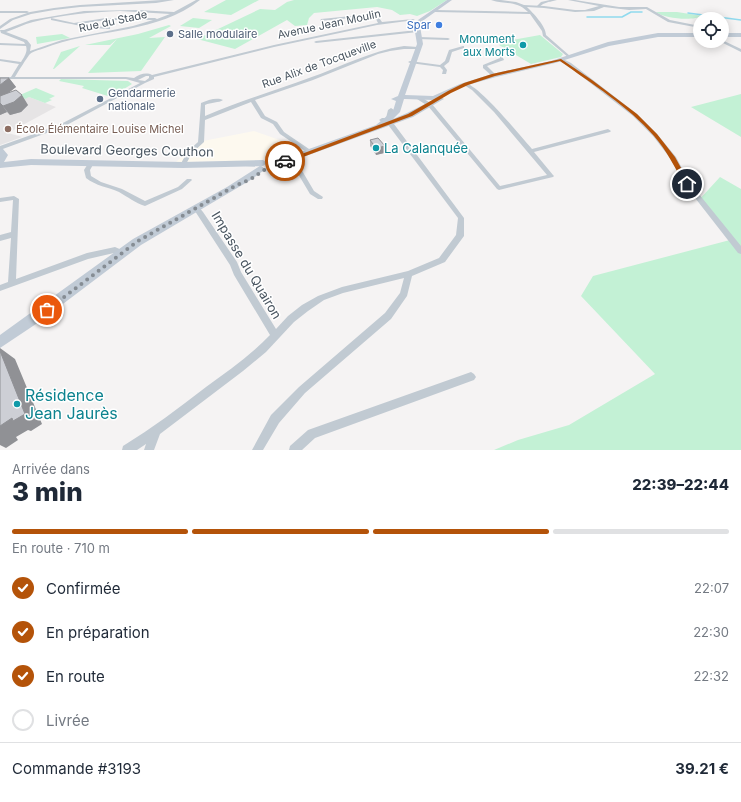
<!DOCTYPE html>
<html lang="fr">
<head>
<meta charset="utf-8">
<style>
	body { margin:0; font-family:Inter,sans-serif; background:#f2f2f3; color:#1f2937; height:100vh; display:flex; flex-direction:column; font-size:15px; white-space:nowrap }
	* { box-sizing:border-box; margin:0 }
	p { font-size:13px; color:#747a83 }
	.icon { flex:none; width:22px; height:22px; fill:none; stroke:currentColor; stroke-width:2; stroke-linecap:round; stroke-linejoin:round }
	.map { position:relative; height:450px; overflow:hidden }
	.panel { display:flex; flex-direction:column; background:#fff; flex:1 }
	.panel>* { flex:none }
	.fabs { position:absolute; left:693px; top:12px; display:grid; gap:8px }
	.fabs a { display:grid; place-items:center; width:36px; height:36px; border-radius:50%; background:#fff; box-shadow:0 2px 10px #0003; font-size:20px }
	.pin { position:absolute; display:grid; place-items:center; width:34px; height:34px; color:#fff; margin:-17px; border:2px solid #fff; border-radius:50%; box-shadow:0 1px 4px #0007 }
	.courier { position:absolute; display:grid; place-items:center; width:40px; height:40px; margin:-20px; border:3px solid #b45309; border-radius:50%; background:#fff; color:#222; box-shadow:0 1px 5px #0007 }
	.overview em { font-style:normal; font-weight:800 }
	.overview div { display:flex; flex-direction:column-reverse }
	.overview { display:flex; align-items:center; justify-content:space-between; height:68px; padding:0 12px }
	h1 { font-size:26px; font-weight:800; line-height:30px }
	.bar { display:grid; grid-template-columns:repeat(4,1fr); gap:6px 4px; align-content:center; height:48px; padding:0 12px }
	.bar i { height:5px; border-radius:3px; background:#e0e1e3 }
	.bar .on { background:#b45309 }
	.bar p { grid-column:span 4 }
	.line { display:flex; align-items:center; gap:10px; padding:0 12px; border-top:1px solid #e0e1e3 }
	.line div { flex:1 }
	ol { padding:0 12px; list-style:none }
	li { display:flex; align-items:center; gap:12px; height:44px }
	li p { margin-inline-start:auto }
	li .icon { padding:4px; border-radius:50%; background:#b45309; color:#fff; stroke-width:4 }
	li:last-child { color:#747a83 }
	li i { width:22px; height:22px; border:2px solid #e0e1e3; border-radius:50% }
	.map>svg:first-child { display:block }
	.commercial { fill:#fdf9ef }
	.education { fill:#e6e4e5 }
	.green { fill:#c3f1d5 }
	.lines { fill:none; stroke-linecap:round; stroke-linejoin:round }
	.stream { stroke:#90daee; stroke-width:1.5 }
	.pedestrian { fill:#c1cad2; fill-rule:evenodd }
	.minor { fill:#c1cad2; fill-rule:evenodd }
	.secondary { fill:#c1cbd6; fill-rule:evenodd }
	.wall { fill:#b0b2b7 }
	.shaded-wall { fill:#909195 }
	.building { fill:#cdcfd5; stroke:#909195 }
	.route { fill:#b45309 }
	.done { stroke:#868d94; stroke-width:4; stroke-dasharray:0 7.2 }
	.shop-dot { fill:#3f7fe0; stroke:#fff; stroke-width:1.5 }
	.service-dot { fill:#5c6f8a; stroke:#fff; stroke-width:1.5 }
	.culture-dot { fill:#0f9aa8; stroke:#fff; stroke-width:1.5 }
	.education-dot { fill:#8d6e63; stroke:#fff; stroke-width:1.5 }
	.labels { text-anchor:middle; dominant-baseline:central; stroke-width:3; stroke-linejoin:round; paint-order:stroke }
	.far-street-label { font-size:11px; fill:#4a5661; stroke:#fff }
	.far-shop-label { font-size:11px; fill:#366cbe; stroke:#fff; text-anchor:end }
	.far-service-label { font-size:11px; fill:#4e5e75; stroke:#fff; text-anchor:start }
	.far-culture-label { font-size:11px; fill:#0d838f; stroke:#fff; text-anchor:end }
	.far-education-label { font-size:11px; fill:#785e54; stroke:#fff; text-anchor:start }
	.culture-label { font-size:13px; fill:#0d838f; stroke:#fff; text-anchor:start }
	.street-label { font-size:13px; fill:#4a5661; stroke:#fff }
	.near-culture-label { font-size:16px; fill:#0d838f; stroke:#fff; text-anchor:start }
</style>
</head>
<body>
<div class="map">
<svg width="741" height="450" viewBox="0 0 741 450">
	<rect width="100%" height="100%" fill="#f5f3f3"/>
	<!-- commercial -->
	<path class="commercial" d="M254 131 291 144 296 152 278 158 251 161 176 162 198 142Z"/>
	<!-- education -->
	<path class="education" d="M29 97 56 107 8 133 22 137 0 145V107Z"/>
	<!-- green -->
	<path class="green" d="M226 0H259L231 15 204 12Z
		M294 0H447L430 11 417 16 410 14 400 15 392 10 377 7 314 13 309 18 307 25 295 26 287 20 235 49 197 39 260 9 275 10 287 2Z
		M656 12H677L703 16C693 21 665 19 656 12Z
		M193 18 212 20 199 28 180 26Z
		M169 25 171 26 149 38 165 37 141 71 88 73 117 39 110 45H85L138 34Z
		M62 34 70 38 37 44 36 37Z
		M540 35 563 54 561 57 531 64 499 45 507 41Z
		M80 46 54 69H53L61 52Z
		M61 79 128 81 132 84 111 97 82 88 84 86 59 81Z
		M36 88 55 96 49 99 52 100 45 103 29 97 25 99 20 95Z
		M741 94V137L691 107Z
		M720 177 741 189V450H494L518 440 569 425 655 374 581 296 593 276 730 240 698 201Z"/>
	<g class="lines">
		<!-- stream -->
		<path class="stream" d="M688 13 741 20
			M587 17H622L631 12H642"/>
		<!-- pedestrian -->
		<path class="pedestrian" d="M550 0 551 1 543 4 539 7 537 6 541 2Z"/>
		<!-- minor -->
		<path class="minor" d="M162 0H174L156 3 80 7 54 10 31 14 13 20 0 29V26L10 19 30 12 54 8 80 5Z
			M196 0H200C158 33 101 29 53 45 49 47 33 51 30 54 28 56 18 72 15 77H126L134 78C139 74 147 72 152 75L274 45 378 23 375 17 372 16 320 21 321 19 372 14 377 15 382 22 413 19 415 20 377 25 274 47 154 77V79L145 83 63 127 0 150V146L59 125 140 83 126 79H0V77H11L19 64 0 61V59L21 62C24 57 28 52 26 46L0 45V43L25 44 24 42 1 33 0 30H4L31 20 84 11 138 10 174 12ZM120 11 170 14 157 19 155 18H106L74 23 51 18V20C71 24 88 28 109 29H110V27L89 26 80 24 106 20H153L133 26 62 40 30 51 31 45 27 40 6 32C15 29 24 24 33 22 61 15 91 12 120 11ZM146 76H149V78L145 81 138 80Z
			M491 0H501L516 2 524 5 544 6 575 10H585L599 6 568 0H575L619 7H647L670 20 700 26V28L668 22 646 9 629 10 604 7 594 11 575 12 544 8 527 7C533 13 546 26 546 35L570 56 571 57 569 58 543 36 542 31 530 14 435 12 433 11 435 10 528 12C516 0 505 5 491 0Z
			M550 0H557L549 2Z
			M0 11H27L29 12 27 13H0Z
			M417 30H418V32L316 43 314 42 316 41Z
			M419 37 448 38 450 39 448 40 418 39V37Z
			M722 40 741 49V52L721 42 720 41H722Z
			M404 46 418 47 420 48 418 49H404L390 51 378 54 313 80 255 100 265 116 277 122 284 132 312 151V153H308L280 134 273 124 261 118 251 102 205 120 204 142 192 153 185 166 183 167 180 165 188 151 198 142 201 103C208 100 217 97 223 100 219 103 211 102 205 105V116C239 101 274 91 309 78 341 67 370 51 404 46Z
			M463 46H464V48L452 52 449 62 444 66 447 70 446 74H442L443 70 440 67 410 63 408 62 410 61 440 65 445 61 449 50Z
			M500 56H502L504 60 487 66 496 75 492 76 483 68V65L500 58Z
			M559 59H563L571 63 637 114 657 134 676 157 690 183 741 246V254L738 253 685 185 670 158 653 136 633 116 567 65 559 61Z
			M464 83C478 83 521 137 532 149L608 129 611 131 610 132 534 152 553 175 554 176 553 177 499 190 497 189 428 106 417 99V97H421L432 104 500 186 547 175 494 112 472 90 464 85Z
			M391 108 394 110 391 120 464 218V236L445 262 412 276 407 296 391 319 305 393 279 423 263 450H252L271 415 299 387 385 313 400 293 404 278 343 293 324 300 308 311 294 322 266 352 243 371 160 434 154 450H144L146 444 137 450H122L123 446C152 428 179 408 206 387 228 371 251 355 270 335L234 275 230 265 193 208 194 206H198L203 212 237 262 241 272 276 329 288 316 302 305 318 296 342 287 408 271 439 258 456 235 458 218 386 122H382L379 120 382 118H386L388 110Z
			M291 155 294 157 314 191 323 197 322 199H318L310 194 288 157Z
			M91 161 94 163 90 170 91 176 101 182 122 189 145 201 178 187 187 179H191L192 180 182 189 145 206C135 203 128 197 119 192 108 187 96 186 86 178L84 170 89 162Z
			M14 196 19 199 16 279 87 253 115 247 124 251 125 253 124 255 121 256 114 253 88 259 0 291V285L8 282 11 238 0 241V235L11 232 13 200 0 202V198Z
			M471 372 474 374 476 377 474 380 315 438 302 450H289L290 446 308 430Z"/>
		<!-- secondary -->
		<path class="secondary" d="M447 0H452L421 22 420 26 423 44 405 95 433 96 460 84 492 74 551 61 608 42 658 33H700V37H658L609 46 555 63 496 77 464 86 441 97 444 99 442 100 413 117 273 168H267L266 166 267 164 376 125 393 111 396 101 391 99 398 96 417 44 414 26 418 20ZM404 99H405L433 100 407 113 393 119 400 112Z
			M722 33H741V37H722Z
			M0 149H3L8 155 4 162 31 159 183 162 263 160 267 163 263 166 183 168 31 165 0 168Z
			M260 166 263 167 264 169 263 171 249 181 141 245 39 322 0 348V335L133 239 227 187Z"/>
	</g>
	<!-- wall -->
	<path class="wall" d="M0 78H9L16 87 8 93 28 105 21 112 10 115 7 112 0 115Z
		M370 140 384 153 376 155 370 146Z"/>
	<!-- shaded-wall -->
	<path class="shaded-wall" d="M9 78 16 87 1 99 0 98V85Z
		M22 95 28 105 21 112 10 115 3 106Z
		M0 102 7 112 0 115Z
		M385 146 384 153 376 155V148Z
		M0 348 15 359 42 424 31 431 28 430 16 437 18 440 6 448 0 445Z"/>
	<!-- building -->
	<path class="building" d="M0 78H9L0 85Z
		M16 90 22 95 14 102 3 106 0 103V96Z
		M378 138 385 146 376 148 370 140Z
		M0 351 25 414 13 421 12 418 0 426Z"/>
	<!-- route -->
	<path class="route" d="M561 59 592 80 637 114 657 134 675 157 690 184 689 185H685C675 168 667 151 654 136 628 106 592 84 560 61L495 76 468 85 451 93 412 116 287 163 283 161 408 114 448 91 464 83 492 74Z"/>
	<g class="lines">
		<!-- done -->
		<path class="done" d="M47 310 138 241 235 186 251 179 270 166 285 161"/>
	</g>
	<!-- markers -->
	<circle class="shop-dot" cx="439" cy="25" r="4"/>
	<g class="service-dot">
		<circle cx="170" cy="34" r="4"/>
		<circle cx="100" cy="99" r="4"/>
	</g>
	<g class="culture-dot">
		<circle cx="523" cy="45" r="4"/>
		<circle cx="376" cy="148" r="4"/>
		<circle cx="17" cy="404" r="4"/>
	</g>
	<circle class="education-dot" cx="8" cy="129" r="4"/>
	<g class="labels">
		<!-- far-street labels -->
		<g class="far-street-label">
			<text transform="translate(113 21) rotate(-12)">Rue du Stade</text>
			<text transform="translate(329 24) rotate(-12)">Avenue Jean Moulin</text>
			<text transform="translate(319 64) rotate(-20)">Rue Alix de Tocqueville</text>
		</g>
		<!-- far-shop labels -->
		<g class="far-shop-label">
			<text x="431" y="25">Spar</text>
		</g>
		<!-- far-service labels -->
		<g class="far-service-label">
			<text x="178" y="34">Salle modulaire</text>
			<text x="108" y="93">Gendarmerie<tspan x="108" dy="13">nationale</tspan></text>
		</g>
		<!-- far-culture labels -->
		<g class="far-culture-label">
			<text x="515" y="39">Monument<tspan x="515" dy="13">aux Morts</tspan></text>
		</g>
		<!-- far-education labels -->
		<g class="far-education-label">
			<text x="16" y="129">École Élémentaire Louise Michel</text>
		</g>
		<!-- culture labels -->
		<g class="culture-label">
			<text x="384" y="148">La Calanquée</text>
		</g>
		<!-- street labels -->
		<g class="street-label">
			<text transform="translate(127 150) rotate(1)">Boulevard Georges Couthon</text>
			<text transform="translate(247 265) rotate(59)">Impasse du Quairon</text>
		</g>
		<!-- near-culture labels -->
		<g class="near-culture-label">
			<text x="25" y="395">Résidence<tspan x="25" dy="18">Jean Jaurès</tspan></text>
		</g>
	</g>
</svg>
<div class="fabs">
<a><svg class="icon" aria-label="locate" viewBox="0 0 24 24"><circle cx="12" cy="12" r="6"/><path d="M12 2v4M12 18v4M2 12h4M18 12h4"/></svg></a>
</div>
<div class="pin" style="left:47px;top:310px;background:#ea580c"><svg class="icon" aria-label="bag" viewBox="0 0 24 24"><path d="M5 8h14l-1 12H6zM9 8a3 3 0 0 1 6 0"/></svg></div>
<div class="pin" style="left:687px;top:184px;background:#1f2937"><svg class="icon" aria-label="home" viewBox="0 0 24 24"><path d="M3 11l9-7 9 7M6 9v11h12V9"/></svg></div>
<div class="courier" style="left:285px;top:161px"><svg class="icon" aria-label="car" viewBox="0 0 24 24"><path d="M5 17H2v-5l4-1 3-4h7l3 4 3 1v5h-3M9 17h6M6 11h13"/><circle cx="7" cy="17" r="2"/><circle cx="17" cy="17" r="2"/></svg></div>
</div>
<section class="panel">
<div class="overview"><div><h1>3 min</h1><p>Arrivée dans</p></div><em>22:39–22:44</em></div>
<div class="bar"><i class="on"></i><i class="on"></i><i class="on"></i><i></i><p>En route · 710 m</p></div>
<ol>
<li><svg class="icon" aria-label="check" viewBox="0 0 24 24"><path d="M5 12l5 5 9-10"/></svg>Confirmée<p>22:07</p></li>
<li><svg class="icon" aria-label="check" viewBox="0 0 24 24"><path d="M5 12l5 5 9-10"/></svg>En préparation<p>22:30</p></li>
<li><svg class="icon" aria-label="check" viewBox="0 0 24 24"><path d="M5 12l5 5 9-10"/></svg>En route<p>22:32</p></li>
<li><i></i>Livrée</li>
</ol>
<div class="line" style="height:52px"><div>Commande #3193</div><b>39.21 €</b></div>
</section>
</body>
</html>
